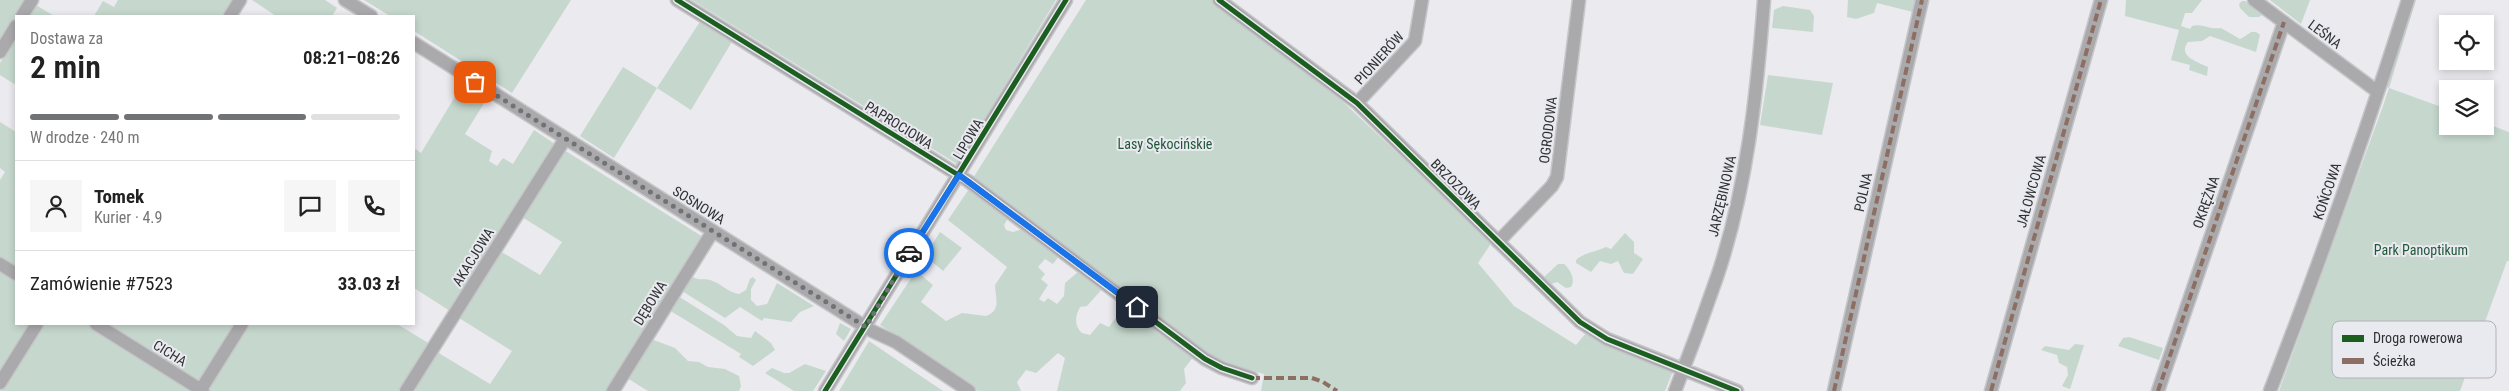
<!DOCTYPE html>
<html lang="pl">
<head>
<meta charset="utf-8">
<style>
	body { margin:0; font-family:"Roboto Condensed",sans-serif; background:#f6f6f6; color:#222; height:100vh; display:flex; flex-direction:column; font-size:19px; white-space:nowrap }
	* { box-sizing:border-box; margin:0 }
	p { font-size:16px; color:#767676 }
	.icon { flex:none; width:28px; height:28px; fill:none; stroke:currentColor; stroke-width:2; stroke-linecap:round; stroke-linejoin:round }
	.map { position:relative; flex:1; overflow:hidden }
	.panel { position:absolute; left:15px; top:15px; width:400px; height:310px; display:flex; flex-direction:column; background:#fff; border-radius:0px; box-shadow:0 2px 8px #0003 }
	.panel>* { flex:none }
	.tools { position:absolute; left:2439px; top:15px; display:grid; gap:10px }
	.tools a { display:grid; place-items:center; width:55px; height:55px; border-radius:0px; background:#fff; box-shadow:0 2px 8px #0003; font-size:25px }
	.pin { position:absolute; display:grid; place-items:center; width:42px; height:42px; color:#fff; margin:-21px; border-radius:10px; box-shadow:0 2px 8px #0006 }
	.courier { position:absolute; display:grid; place-items:center; width:50px; height:50px; margin:-25px; border:4px solid #1a73e8; border-radius:50%; background:#fff; color:#222; box-shadow:0 1px 6px #0007 }
	.headline em { font-style:normal; font-weight:600 }
	.headline div { display:flex; flex-direction:column-reverse }
	.headline { display:flex; align-items:center; justify-content:space-between; height:85px; padding:0 15px }
	h1 { font-size:32px; font-weight:600; line-height:38px }
	.bar { display:grid; grid-template-columns:repeat(4,1fr); gap:8px 5px; align-content:center; height:60px; padding:0 15px }
	.bar i { height:6px; border-radius:4px; background:#e0e0e0 }
	.bar .selected { background:#717275 }
	.bar p { grid-column:span 4 }
	.line { display:flex; align-items:center; gap:12px; padding:0 15px; border-top:1px solid #e0e0e0 }
	.line div { flex:1 }
	.round { display:grid; place-items:center; flex:none; width:52px; height:52px; border-radius:0px; background:#f6f6f6 }
	.map>svg:first-child { display:block }
	.green { fill:#c6d8ce }
	.lines { fill:none; stroke-linecap:round; stroke-linejoin:round }
	.minor-casing { stroke:#c6c6c9; stroke-width:15 }
	.minor { stroke:#aaaaad; stroke-width:12 }
	.quiet { stroke:#8d6e63; stroke-width:4; stroke-dasharray:8 4; stroke-linecap:butt }
	.cycleway-casing { stroke:#e9e9f0; stroke-width:8 }
	.cycleway { stroke:#1b5e20; stroke-width:5 }
	.done { stroke:#717275; stroke-width:5; stroke-dasharray:0 9 }
	.route { stroke:#1a73e8; stroke-width:6 }
	.labels { text-anchor:middle; dominant-baseline:central; stroke-width:4; stroke-linejoin:round; paint-order:stroke }
	.street-label { font-size:14px; fill:#303133; stroke:#e9e9f0 }
	.park-label { font-size:14px; fill:#215739; stroke:#e9e9f0 }
	.key { fill:#e9e9f0; stroke:#b2b2b7; stroke-width:1 }
	.key-label { font-size:14px; fill:#303133 }
</style>
</head>
<body>
<div class="map">
<svg width="2509" height="391" viewBox="0 0 2509 391">
	<rect width="100%" height="100%" fill="#eaeaef"/>
	<!-- green -->
	<path class="green" d="M0 0H26L0 42Z
		M118 0H233L223 16H94L103 1 114 7Z
		M252 0H325L337 8 332 16H276Z
		M364 0H571L512 93 414 31V16H390Z
		M692 0H1056L957 164Z
		M1086 0H1211L1343 102 1492 242 1478 263 1514 306 1576 345 1586 333 1673 371 1665 391H1261L1264 374 1228 365 1200 349 973 178Z
		M1848 0H1916L1913 12 1877 3 1874 13 1856 19 1847 17Z
		M2126 0H2202L2192 13H2185L2181 26 2190 29 2192 26C2202 23 2210 30 2221 28L2240 39C2248 36 2252 27 2260 35L2256 52 2210 36 2202 41 2188 42C2177 56 2198 62 2208 67L2207 76 2189 70 2190 65 2171 60 2179 30 2125 16Z
		M2270 0H2310L2301 24Z
		M2412 0H2416L2389 88 2447 109 2448 126H2485V123L2509 132V261H2507L2460 391H2279L2383 106 2389 88 2384 86Z
		M2242 1H2245L2262 15 2259 17H2249L2240 8 2239 4Z
		M36 5 54 16H30Z
		M1783 6 1810 10 1814 16 1813 32 1772 28 1774 10Z
		M701 20 733 40 691 110 657 88 614 158 580 136 623 67 657 88Z
		M16 38V85L0 75V63Z
		M1768 75 1833 83 1822 135 1760 125Z
		M462 85 486 100 465 134 492 151 489 161 497 166 503 158 513 164 534 130 555 144 450 311 414 288V148L421 153Z
		M0 122 16 132V271L0 260V180L5 172 0 168Z
		M564 150 703 237 606 391H413L437 352 490 384 512 351 459 318 500 251 540 275 562 242 522 217Z
		M969 189 1008 218 1004 225 1006 230 1013 232 1023 229 1059 256 1053 264 1045 259 1038 267 1045 274 1041 279 1048 285 1039 299 1044 302 1048 298 1057 304 1064 296 1065 283 1079 271 1103 288 1087 306 1080 307C1075 316 1074 326 1082 333L1090 335 1100 323 1109 327 1125 305 1194 356 1184 369 1186 383 1180 391H1057L1065 358 1058 353 1036 373 1026 370 1017 382 1021 391H978L880 325 916 271 933 285 921 302 946 321 962 313 986 316C1002 310 995 297 995 285L1007 267 948 220Z
		M940 232 962 248 943 271 925 256Z
		M1625 233 1634 242V253L1643 259 1633 274 1624 273 1618 261 1611 264 1600 261 1591 272 1576 263V260C1585 252 1596 252 1606 247L1611 249Z
		M1558 264H1564C1570 269 1576 279 1571 287L1566 288 1557 282 1551 284 1544 277Z
		M0 268 16 278V324H30L0 372Z
		M691 276C699 281 702 278 710 280 721 283 727 292 739 294L746 290 750 279 753 277 756 280 751 289V300L757 306 767 304 777 283 814 306 800 312 791 322 764 318 762 321 740 307 725 318 682 291Z
		M678 296 724 325 737 336 751 338 755 331 771 343 775 350 753 366 739 357 741 354 669 310Z
		M840 323 851 329 844 341 836 334Z
		M43 324H91L194 391H1Z
		M100 324H236L198 384Z
		M249 324H397L430 344 400 391H207Z
		M2129 337 2163 348 2159 360 2118 346 2123 338Z
		M651 339 675 348 688 361 699 362 708 367 725 369 739 376 741 386 739 391H648L627 378Z
		M869 341 943 391H839Z
		M2075 344 2084 345 2070 389 2062 386 2068 375 2067 367 2059 363 2057 355 2041 350 2045 346 2069 350Z
		M805 364 826 371 813 391H794L765 373 772 368 784 373H789Z"/>
	<g class="lines">
		<defs>
			<path id="minor" d="M345 0 371 16
				M677 0 968 181 1205 359 1222 368 1252 378
				M1219 0 1357 103 1580 322 1607 339 1737 391
				M2254 0 2378 92
				M22 16 32 0
				M230 16 240 0
				M414 43 872 331 896 342 969 391
				M0 52 16 26
				M1357 103 1415 41 1422 0
				M1498 242 1552 186 1557 177 1579 0
				M0 264 16 274
				M96 324 203 391
				M0 383 37 324
				M200 391 242 324
				M406 391 565 139
				M613 391 713 231
				M825 391 1066 0
				M1675 391C1690 353 1704 315 1717 277 1747 188 1757 93 1764 0
				M1834 391 1922 0
				M1991 391 2101 0
				M2158 391 2284 22
				M2270 391C2320 262 2366 132 2408 0"/>
		</defs>
		<!-- minor casing -->
		<use href="#minor" class="minor-casing"/>
		<!-- minor -->
		<use href="#minor" class="minor"/>
		<!-- quiet -->
		<path class="quiet" d="M1252 378H1312L1323 382 1337 391
			M1834 391 1922 0
			M1991 391 2101 0
			M2158 391 2284 22"/>
		<defs>
			<path id="cycleway" d="M677 0 968 181 1205 359 1222 368 1252 378
				M1219 0 1357 103 1580 322 1607 339 1737 391
				M825 391 1066 0"/>
		</defs>
		<!-- cycleway casing -->
		<use href="#cycleway" class="cycleway-casing"/>
		<!-- cycleway -->
		<use href="#cycleway" class="cycleway"/>
	</g>
	<g class="lines">
		<!-- done -->
		<path class="done" d="M475 82 866 327 909 253"/>
		<!-- route -->
		<path class="route" d="M909 253 959 175 1137 307"/>
	</g>
	<g class="labels">
		<!-- street labels -->
		<g class="street-label">
			<text transform="translate(2325 34) rotate(37)">LEŚNA</text>
			<text transform="translate(1379 58) rotate(-48)">PIONIERÓW</text>
			<text transform="translate(899 125) rotate(32)">PAPROCIOWA</text>
			<text transform="translate(1548 130) rotate(-83)">OGRODOWA</text>
			<text transform="translate(968 139) rotate(-59)">LIPOWA</text>
			<text transform="translate(1456 184) rotate(45)">BRZOZOWA</text>
			<text transform="translate(2031 191) rotate(-74)">JAŁOWCOWA</text>
			<text transform="translate(2327 191) rotate(-71)">KOŃCOWA</text>
			<text transform="translate(1863 192) rotate(-77)">POLNA</text>
			<text transform="translate(1722 196) rotate(-77)">JARZĘBINOWA</text>
			<text transform="translate(2206 202) rotate(-71)">OKRĘŻNA</text>
			<text transform="translate(699 205) rotate(32)">SOSNOWA</text>
			<text transform="translate(473 257) rotate(-58)">AKACJOWA</text>
			<text transform="translate(650 303) rotate(-58)">DĘBOWA</text>
			<text transform="translate(170 353) rotate(32)">CICHA</text>
		</g>
		<!-- park labels -->
		<g class="park-label">
			<text x="1165" y="144">Lasy Sękocińskie</text>
			<text x="2421" y="250">Park Panoptikum</text>
		</g>
	</g>
	<!-- legend -->
	<rect x="2332" y="321" width="164" height="57" rx="8" class="key"/>
	<rect x="2342" y="335" width="22" height="7" fill="#1b5e20"/>
	<rect x="2342" y="358" width="22" height="6" fill="#8d6e63"/>
	<g class="key-label">
		<text x="2373" y="343">Droga rowerowa</text>
		<text x="2373" y="366">Ścieżka</text>
	</g>
</svg>
<div class="tools">
<a><svg class="icon" aria-label="locate" viewBox="0 0 24 24"><circle cx="12" cy="12" r="6"/><path d="M12 2v4M12 18v4M2 12h4M18 12h4"/></svg></a>
<a><svg class="icon" aria-label="layers" viewBox="0 0 24 24"><path d="M12 4l9 5-9 5-9-5zM3 14l9 5 9-5"/></svg></a>
</div>
<div class="pin" style="left:475px;top:82px;background:#ea580c"><svg class="icon" aria-label="bag" viewBox="0 0 24 24"><path d="M5 8h14l-1 12H6zM9 8a3 3 0 0 1 6 0"/></svg></div>
<div class="pin" style="left:1137px;top:307px;background:#1f2937"><svg class="icon" aria-label="home" viewBox="0 0 24 24"><path d="M3 11l9-7 9 7M6 9v11h12V9"/></svg></div>
<div class="courier" style="left:909px;top:253px"><svg class="icon" aria-label="car" viewBox="0 0 24 24"><path d="M5 17H2v-5l4-1 3-4h7l3 4 3 1v5h-3M9 17h6M6 11h13"/><circle cx="7" cy="17" r="2"/><circle cx="17" cy="17" r="2"/></svg></div>
<section class="panel">
<div class="headline"><div><h1>2 min</h1><p>Dostawa za</p></div><em>08:21–08:26</em></div>
<div class="bar"><i class="selected"></i><i class="selected"></i><i class="selected"></i><i></i><p>W drodze · 240 m</p></div>
<div class="line" style="height:90px"><a class="round"><svg class="icon" aria-label="person" viewBox="0 0 24 24"><circle cx="12" cy="8" r="4"/><path d="M4 21q1-7 8-7t8 7"/></svg></a><div><b>Tomek</b><p>Kurier · 4.9</p></div><a class="round"><svg class="icon" aria-label="chat" viewBox="0 0 24 24"><path d="M4 5h16v11H9l-5 4z"/></svg></a><a class="round"><svg class="icon" aria-label="phone" viewBox="0 0 24 24"><path d="M5 4h4l2 5-3 2q2 4 5 5l2-3 5 2v4C11 20 4 13 5 4z"/></svg></a></div>
<div class="line" style="height:65px"><div>Zamówienie #7523</div><b>33.03 zł</b></div>
</section>
</div>
</body>
</html>
